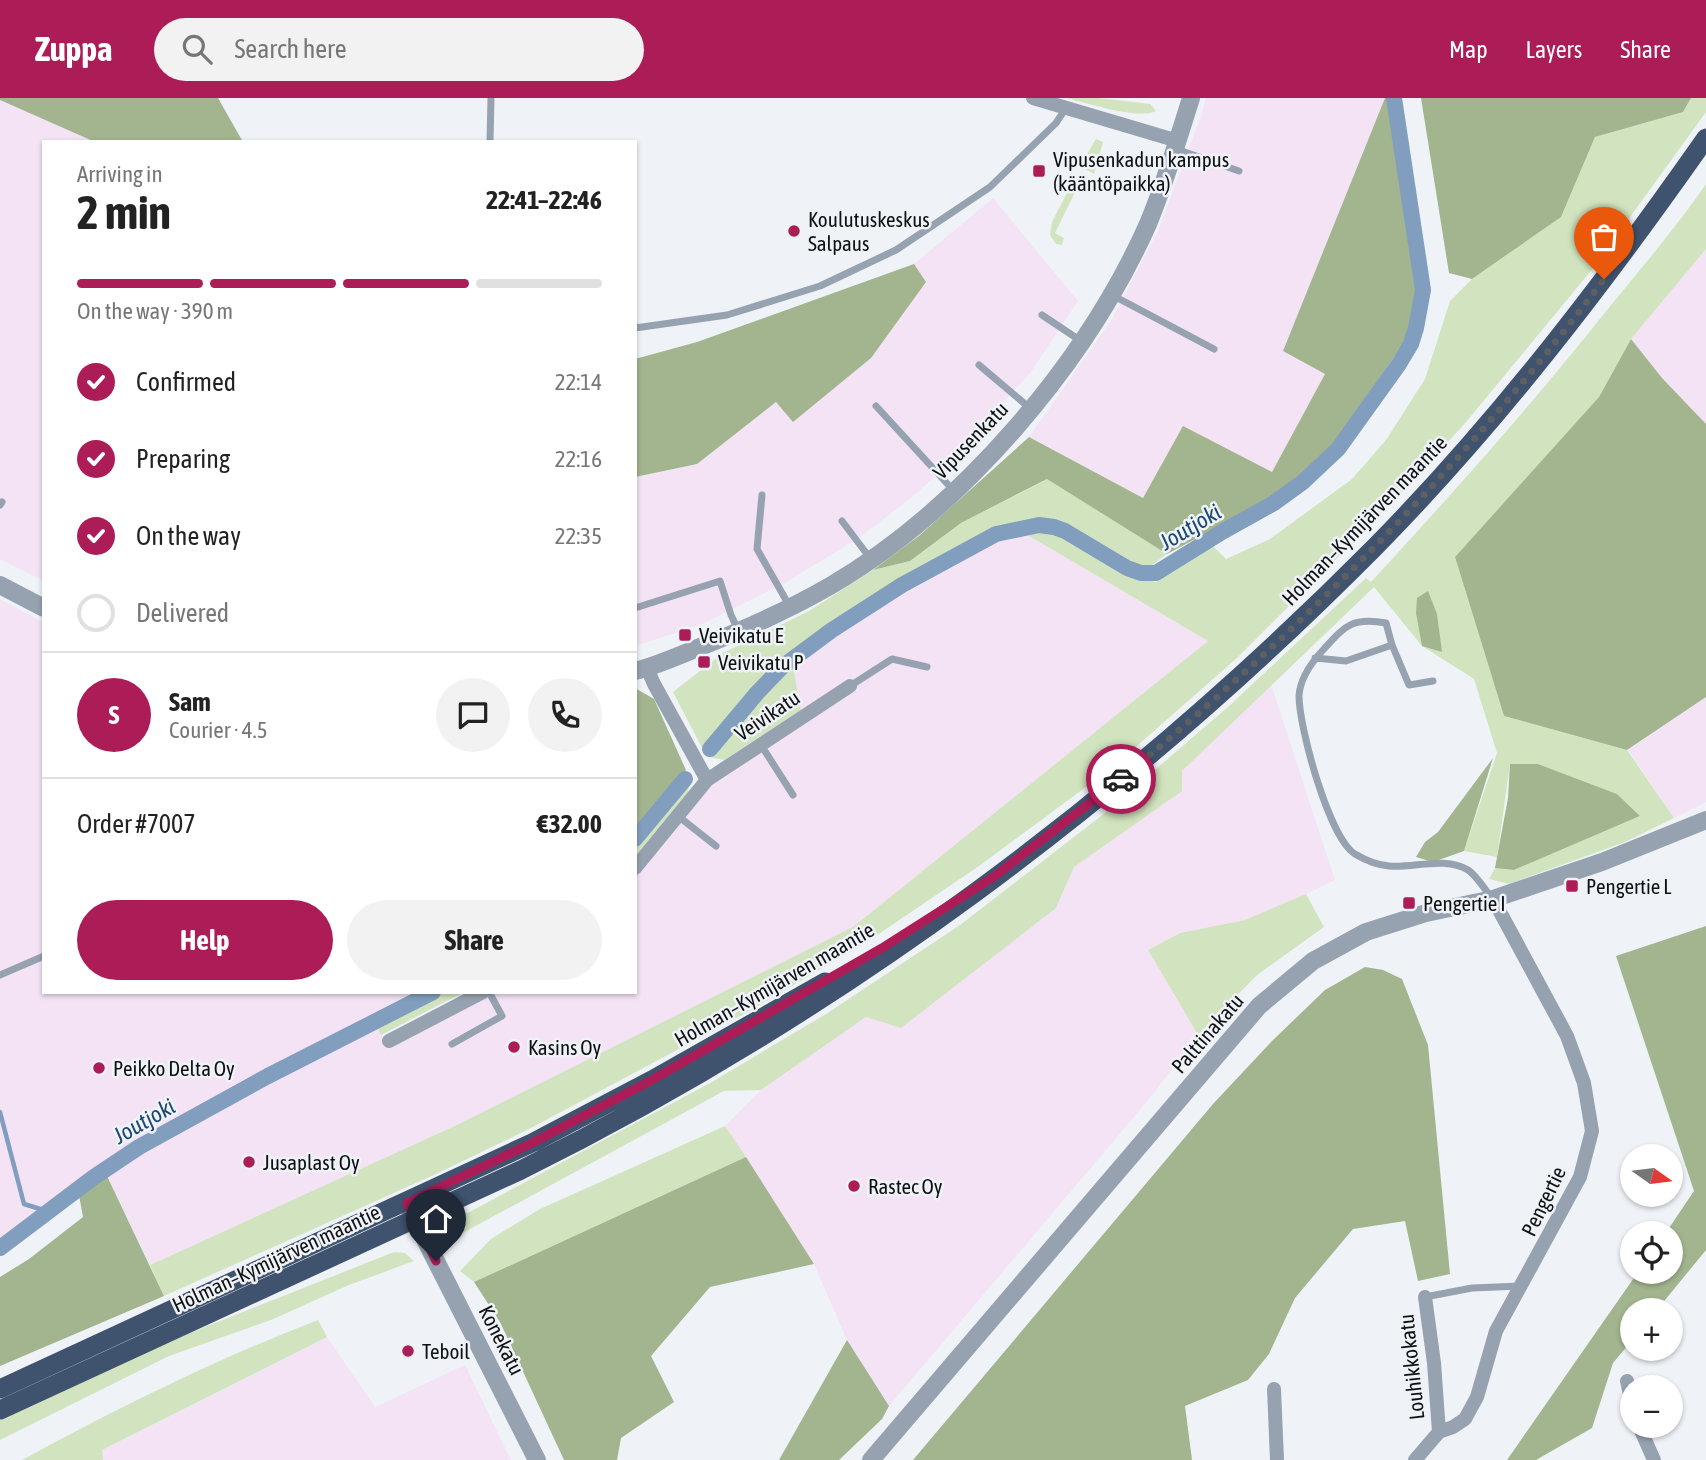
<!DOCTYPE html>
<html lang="en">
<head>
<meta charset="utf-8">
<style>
	body { margin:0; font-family:"Asap Condensed",sans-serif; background:#f2f2f2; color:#222; height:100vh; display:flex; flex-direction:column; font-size:26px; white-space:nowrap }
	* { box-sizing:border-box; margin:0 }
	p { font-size:23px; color:#767676 }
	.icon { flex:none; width:38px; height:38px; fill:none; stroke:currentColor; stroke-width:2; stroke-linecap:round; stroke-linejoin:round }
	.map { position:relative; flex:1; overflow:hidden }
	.details { position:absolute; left:42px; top:42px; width:595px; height:854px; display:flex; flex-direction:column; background:#fff; border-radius:0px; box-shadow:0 2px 5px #0004 }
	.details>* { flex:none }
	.needle { width:46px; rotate:104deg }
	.fabs { position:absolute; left:1620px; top:1046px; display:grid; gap:14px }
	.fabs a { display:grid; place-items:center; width:63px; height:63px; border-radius:50%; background:#fff; box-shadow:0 2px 5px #0004; font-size:35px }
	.pin { position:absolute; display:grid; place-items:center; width:60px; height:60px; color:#fff; margin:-72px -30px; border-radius:50% 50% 50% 0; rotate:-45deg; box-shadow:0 0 7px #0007 }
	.pin .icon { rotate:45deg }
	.courier { position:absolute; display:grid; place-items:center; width:70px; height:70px; margin:-35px; border:5px solid #ac1d57; border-radius:50%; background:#fff; color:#222; box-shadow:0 2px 9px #0007 }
	.head em { font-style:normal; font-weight:700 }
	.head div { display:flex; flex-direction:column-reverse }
	.head { display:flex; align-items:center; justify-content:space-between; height:119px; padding:0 35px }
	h1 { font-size:46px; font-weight:700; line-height:52px }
	.bar { display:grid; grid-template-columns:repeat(4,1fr); gap:10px 7px; align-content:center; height:84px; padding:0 35px }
	.bar i { height:9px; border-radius:5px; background:#e0e0e0 }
	.bar .selected { background:#ac1d57 }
	.bar p { grid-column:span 4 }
	.line { display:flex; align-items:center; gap:18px; padding:0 35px; border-top:2px solid #e0e0e0 }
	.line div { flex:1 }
	.round { display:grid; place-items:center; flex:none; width:74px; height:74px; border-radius:37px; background:#f2f2f2 }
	ol { padding:0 35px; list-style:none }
	li { display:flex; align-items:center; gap:21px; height:77px }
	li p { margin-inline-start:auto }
	li .icon { padding:7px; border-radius:50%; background:#ac1d57; color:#fff; stroke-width:4 }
	li:last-child { color:#767676 }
	li i { width:38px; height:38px; border:4px solid #e0e0e0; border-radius:50% }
	.action { display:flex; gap:14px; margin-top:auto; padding:14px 35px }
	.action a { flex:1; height:80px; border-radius:42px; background:#ac1d57; color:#fff; font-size:28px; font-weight:700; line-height:80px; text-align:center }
	.action a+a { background:#f2f2f2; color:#222 }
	header { display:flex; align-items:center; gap:42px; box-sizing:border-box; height:98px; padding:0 35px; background:#ac1d57; color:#fff }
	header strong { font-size:33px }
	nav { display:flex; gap:38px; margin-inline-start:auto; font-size:24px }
	.search { width:490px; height:63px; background:#f2f2f2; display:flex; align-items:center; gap:18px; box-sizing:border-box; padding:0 24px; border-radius:38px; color:#767676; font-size:26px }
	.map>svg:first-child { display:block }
	.industrial { fill:#f3e3f5 }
	.green { fill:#d2e4bf }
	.forest { fill:#a2b58f }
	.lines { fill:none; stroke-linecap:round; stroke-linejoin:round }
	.stream { stroke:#829ebe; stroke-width:4.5 }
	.canal { stroke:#829ebe; stroke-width:16 }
	.service { stroke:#97a2b1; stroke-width:7 }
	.minor { stroke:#97a2b1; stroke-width:14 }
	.tertiary { stroke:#97a2b1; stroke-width:18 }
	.trunk { stroke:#3f536f; stroke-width:19 }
	.done { stroke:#5d5f62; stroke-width:7; stroke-dasharray:0 12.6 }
	.route { stroke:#ac1d57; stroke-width:9 }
	.poi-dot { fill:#ac1d57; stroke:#eff3f7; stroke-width:2.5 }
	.labels { text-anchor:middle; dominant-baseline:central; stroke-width:5; stroke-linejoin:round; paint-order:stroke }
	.poi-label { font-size:21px; fill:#0e1011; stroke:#eff3f7; text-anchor:start }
	.street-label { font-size:21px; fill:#0e1011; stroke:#eff3f7 }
	.water-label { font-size:23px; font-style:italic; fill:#1c4772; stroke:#eff3f7 }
</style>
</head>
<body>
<header>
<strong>Zuppa</strong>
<div class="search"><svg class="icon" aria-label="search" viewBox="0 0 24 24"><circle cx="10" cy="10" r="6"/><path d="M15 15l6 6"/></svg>Search here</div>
<nav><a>Map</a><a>Layers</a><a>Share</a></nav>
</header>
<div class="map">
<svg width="1706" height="1362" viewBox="0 0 1706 1362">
	<rect width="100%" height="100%" fill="#eff3f7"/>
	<!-- industrial -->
	<path class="industrial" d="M1206 0H1385L1283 253 1325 276 1272 374 1143 400 1029 339 1112 221 1158 133 1202 15Z
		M0 2 95 44H44V483L0 461Z
		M993 100 1078 203 1031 274 945 369 917 395 863 437 785 485 700 527 635 548V379L697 366 776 304 793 323 926 184 914 166Z
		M1706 151V326L1662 280 1631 241Z
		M1024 435 1208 543 853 829 459 1026 150 1167 106 1076 141 1053 268 983 377 929 388 951 498 894H635V780L712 687 857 592 850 581 801 612 793 568 917 484 973 452 1004 439Z
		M0 501 44 525V894H425L132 1046 97 1069 0 1143Z
		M1271 586 1335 782 1288 805 1245 822 1180 835 1148 852 1198 937 1150 1000 889 1308 847 1242 814 1166 725 1028 761 992 866 919 1056 810 1074 769 1181 693 1182 673Z
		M1706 599V704L1674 720 1628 652Z
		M327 1239 375 1309 465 1267 511 1362H103L102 1352Z"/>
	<!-- green -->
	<path class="green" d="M1066 0H1099L1150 6 1156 13C1137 22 1088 5 1066 0Z
		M1691 0H1706V14L1594 169 1467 323 1397 400 1237 560 1113 669 979 768 867 844 746 915 531 1030 436 1076 164 1198 150 1167 459 1026 853 829 1208 543 1024 435 1039 434 1063 437 1128 477 1156 484 1213 448 1226 461 1270 441 1352 381 1386 342 1425 281 1450 203 1472 181 1561 119 1595 39 1683 14Z
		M1096 41 1103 44 1094 76 1080 68Z
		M1076 77 1081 78V82L1055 135 1064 140 1062 147 1056 146 1050 137 1052 124Z
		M1706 86V151L1631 241 1599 299 1455 459 1504 618 1627 652 1674 720 1625 744 1509 786 1489 781 1495 770 1514 772 1640 718 1617 696 1538 666H1510L1497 759 1464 753 1497 655 1474 581 1422 548 1374 489 1182 673V693L1074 769 1056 810 901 930 866 919 761 992 724 993 448 1143 452 1129 460 1119 710 985 826 916 960 827 1105 715 1229 608 1366 480 1371 484C1454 394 1535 303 1611 207 1644 167 1677 128 1706 86Z
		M1048 381 1167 456 1152 467 1136 468 1067 427 1041 420 1002 428 934 462 846 517 782 560 702 650 673 594 723 555 809 513 873 472 910 463 961 425Z
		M793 568 801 612 724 662 709 659C735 627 758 591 793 568Z
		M690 679 688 696 635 759V745Z
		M1306 796 1324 829 1257 877 1198 937 1148 852 1180 835 1245 822Z
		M443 894H464L381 937 377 929Z
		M725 1028 746 1059 474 1184 460 1173 491 1141 540 1111Z
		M394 1154 405 1155 414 1163 349 1187 271 1222 169 1258 0 1342V1322L74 1285 195 1233Z
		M318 1222 327 1239 102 1352 103 1362H22C118 1310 216 1261 318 1222Z"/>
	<!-- forest -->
	<path class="forest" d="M0 0H218L243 44H95L0 2Z
		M1385 0H1387L1415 183 1416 202 1408 239 1335 344 1312 368 1265 404 1167 456 1047 381 961 425 910 463 873 472 920 437 1029 339 1143 400 1183 328 1272 374 1325 276 1283 253Z
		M1421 0H1691L1683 14 1595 39 1561 119 1472 181 1449 175Z
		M914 166 926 184 871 260 793 324 776 304 697 366 635 379V261L697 244Z
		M1631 241 1662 280 1706 326V599L1627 652 1504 618 1455 459 1599 299Z
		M1428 493 1437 516 1442 554 1422 548 1416 515 1417 500Z
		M635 590 654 601 686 672 635 733Z
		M1493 660 1464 753 1433 764 1416 759 1425 744 1438 734Z
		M1510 666H1538L1617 696 1640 718 1514 772 1495 770 1508 700Z
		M1706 828V1152L1656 1213H1633V1241L1613 1265 1592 1330 1536 1362H1507L1638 1174H1671V1136H1665L1694 1093 1616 858Z
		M1365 869 1383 872 1402 881 1428 947 1450 1176 1418 1183 1405 1123 1353 1131 1295 1200 1269 1256 1248 1282 1185 1308 1192 1362H913L1213 1006 1272 943 1325 892Z
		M746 1059 814 1166 710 1189 651 1258 674 1304 621 1340 617 1362H564L500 1224 474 1184Z
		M106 1076 164 1198 0 1268V1179L29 1161 83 1119 79 1097Z
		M847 1242 889 1308 882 1321 839 1362H779Z"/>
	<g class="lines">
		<!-- stream -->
		<path class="stream" d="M0 1014 24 1106 50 1114"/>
		<!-- canal -->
		<path class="canal" d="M710 651 757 595 782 569 832 532 902 487 996 436 1039 427 1054 429 1065 433 1127 470 1141 475H1156L1222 434 1274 405 1303 384 1338 351 1399 266 1411 246 1416 230 1423 192 1394 0
			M635 741 685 681
			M0 1150 94 1079 139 1049 268 978 433 894"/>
		<!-- service -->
		<path class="service" d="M490 44 491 0
			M1176 51 1239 73
			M1112 197 1214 251
			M1042 217 1081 243
			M635 230 727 217 820 188 896 152 990 89 1056 25 1066 10
			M979 267 1031 311
			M876 308 953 392
			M762 397 757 451 790 509
			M0 407 2 404
			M842 423 870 460
			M635 510 720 483 731 517 739 534
			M1392 547 1409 587 1433 583
			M1315 560 1346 563 1392 547 1386 525C1351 519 1345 528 1323 552 1311 565 1300 580 1299 598 1299 629 1329 740 1355 756 1365 762 1377 767 1389 768 1415 770 1445 758 1468 772 1477 778 1485 792 1492 800
			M850 588 892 561 927 569
			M761 647 793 697
			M678 718 716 748
			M0 877 44 858
			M452 946 502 918 489 894
			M1425 1199 1472 1190 1521 1188"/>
		<!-- minor -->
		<path class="minor" d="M1033 0 1178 43
			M647 570 654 586 707 682 850 588
			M635 770 707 682
			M389 943 483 894
			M1425 1199 1434 1265 1439 1334
			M1627 1283 1633 1310
			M1274 1291 1277 1362
			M1639 1328 1654 1362
			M1415 1362 1439 1334 1453 1329 1465 1321 1477 1299 1496 1233 1580 1079 1592 1033 1584 985 1567 938 1493 801"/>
		<!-- tertiary -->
		<path class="tertiary" d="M0 487 44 510
			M635 573C659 567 682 556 705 547 748 530 790 511 830 488 962 411 1086 265 1148 126 1165 85 1178 42 1191 0
			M408 1108 537 1362
			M871 1362 1259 908 1313 863 1366 834 1426 815 1493 801 1602 764 1706 722"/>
		<!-- trunk -->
		<path class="trunk" d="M0 1291 534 1044 652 982 825 884
			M0 1312 521 1072C838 915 1126 700 1375 449 1498 324 1605 184 1706 40"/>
	</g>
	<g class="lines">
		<!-- done -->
		<path class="done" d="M1121 681C1300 534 1465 367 1604 181"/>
		<!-- route -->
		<path class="route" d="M436 1163 407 1105 534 1044 652 982 882 850 995 778 1121 681"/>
	</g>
	<!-- markers -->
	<g class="poi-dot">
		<rect x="1032" y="66" width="14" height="14" rx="3.5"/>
		<circle cx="794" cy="133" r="7"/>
		<rect x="678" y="530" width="14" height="14" rx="3.5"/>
		<rect x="697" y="557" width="14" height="14" rx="3.5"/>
		<rect x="1565" y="781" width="14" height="14" rx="3.5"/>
		<rect x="1402" y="798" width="14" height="14" rx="3.5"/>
		<circle cx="514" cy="949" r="7"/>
		<circle cx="99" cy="970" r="7"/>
		<circle cx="249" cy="1064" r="7"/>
		<circle cx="854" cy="1088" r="7"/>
		<circle cx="408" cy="1253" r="7"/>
	</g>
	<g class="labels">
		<!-- poi labels -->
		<g class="poi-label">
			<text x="1053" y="61">Vipusenkadun kampus<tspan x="1053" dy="24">(kääntöpaikka)</tspan></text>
			<text x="808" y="121">Koulutuskeskus<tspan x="808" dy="24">Salpaus</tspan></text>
			<text x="699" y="537">Veivikatu E</text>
			<text x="718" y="564">Veivikatu P</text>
			<text x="1586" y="788">Pengertie L</text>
			<text x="1423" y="805">Pengertie I</text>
			<text x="528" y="949">Kasins Oy</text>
			<text x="113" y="970">Peikko Delta Oy</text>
			<text x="263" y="1064">Jusaplast Oy</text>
			<text x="868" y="1088">Rastec Oy</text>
			<text x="422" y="1253">Teboil</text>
		</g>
		<!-- street labels -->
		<g class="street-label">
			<text transform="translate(970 342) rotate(-46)">Vipusenkatu</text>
			<text transform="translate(1364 422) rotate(-46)">Holman–Kymijärven maantie</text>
			<text transform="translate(767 617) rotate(-34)">Veivikatu</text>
			<text transform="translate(774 886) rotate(-30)">Holman–Kymijärven maantie</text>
			<text transform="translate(1207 935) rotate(-49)">Palttinakatu</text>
			<text transform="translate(1543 1103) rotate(-64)">Pengertie</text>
			<text transform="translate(276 1160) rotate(-25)">Holman–Kymijärven maantie</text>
			<text transform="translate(502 1242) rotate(63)">Konekatu</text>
			<text transform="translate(1411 1269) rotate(-96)">Louhikkokatu</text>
		</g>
		<!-- water labels -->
		<g class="water-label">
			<text transform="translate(1190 429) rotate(-31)">Joutjoki</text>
			<text transform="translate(144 1023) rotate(-30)">Joutjoki</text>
		</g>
	</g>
</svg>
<div class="fabs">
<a><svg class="needle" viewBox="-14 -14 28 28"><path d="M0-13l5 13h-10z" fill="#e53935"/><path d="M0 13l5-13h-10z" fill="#767676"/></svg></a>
<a><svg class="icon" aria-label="locate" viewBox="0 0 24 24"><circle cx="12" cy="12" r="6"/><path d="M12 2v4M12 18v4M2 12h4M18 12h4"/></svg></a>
<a>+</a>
<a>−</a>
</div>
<div class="pin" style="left:1604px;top:181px;background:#ea580c"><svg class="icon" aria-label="bag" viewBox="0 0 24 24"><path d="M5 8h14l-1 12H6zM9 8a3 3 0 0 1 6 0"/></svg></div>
<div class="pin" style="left:436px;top:1163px;background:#1f2937"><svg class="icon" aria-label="home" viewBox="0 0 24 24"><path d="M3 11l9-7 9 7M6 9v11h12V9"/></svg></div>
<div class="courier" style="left:1121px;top:681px"><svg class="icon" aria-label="car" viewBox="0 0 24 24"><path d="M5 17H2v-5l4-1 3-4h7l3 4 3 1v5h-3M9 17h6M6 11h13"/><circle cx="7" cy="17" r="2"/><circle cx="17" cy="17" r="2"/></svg></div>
<section class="details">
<div class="head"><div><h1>2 min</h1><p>Arriving in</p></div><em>22:41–22:46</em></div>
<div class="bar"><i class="selected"></i><i class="selected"></i><i class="selected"></i><i></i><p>On the way · 390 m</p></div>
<ol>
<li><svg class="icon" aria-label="check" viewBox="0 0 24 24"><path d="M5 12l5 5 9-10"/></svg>Confirmed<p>22:14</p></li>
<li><svg class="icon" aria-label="check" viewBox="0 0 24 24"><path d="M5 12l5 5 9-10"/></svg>Preparing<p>22:16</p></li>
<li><svg class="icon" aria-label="check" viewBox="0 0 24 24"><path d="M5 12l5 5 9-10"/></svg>On the way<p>22:35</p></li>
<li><i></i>Delivered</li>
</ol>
<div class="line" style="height:126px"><b class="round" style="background:#ac1d57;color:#fff">S</b><div><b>Sam</b><p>Courier · 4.5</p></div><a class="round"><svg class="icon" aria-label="chat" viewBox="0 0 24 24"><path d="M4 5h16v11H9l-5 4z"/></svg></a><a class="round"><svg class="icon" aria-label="phone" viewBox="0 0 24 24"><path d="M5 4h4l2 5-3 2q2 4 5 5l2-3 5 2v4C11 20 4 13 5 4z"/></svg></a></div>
<div class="line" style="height:91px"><div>Order #7007</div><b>€32.00</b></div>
<div class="action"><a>Help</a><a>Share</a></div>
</section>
</div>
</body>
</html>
